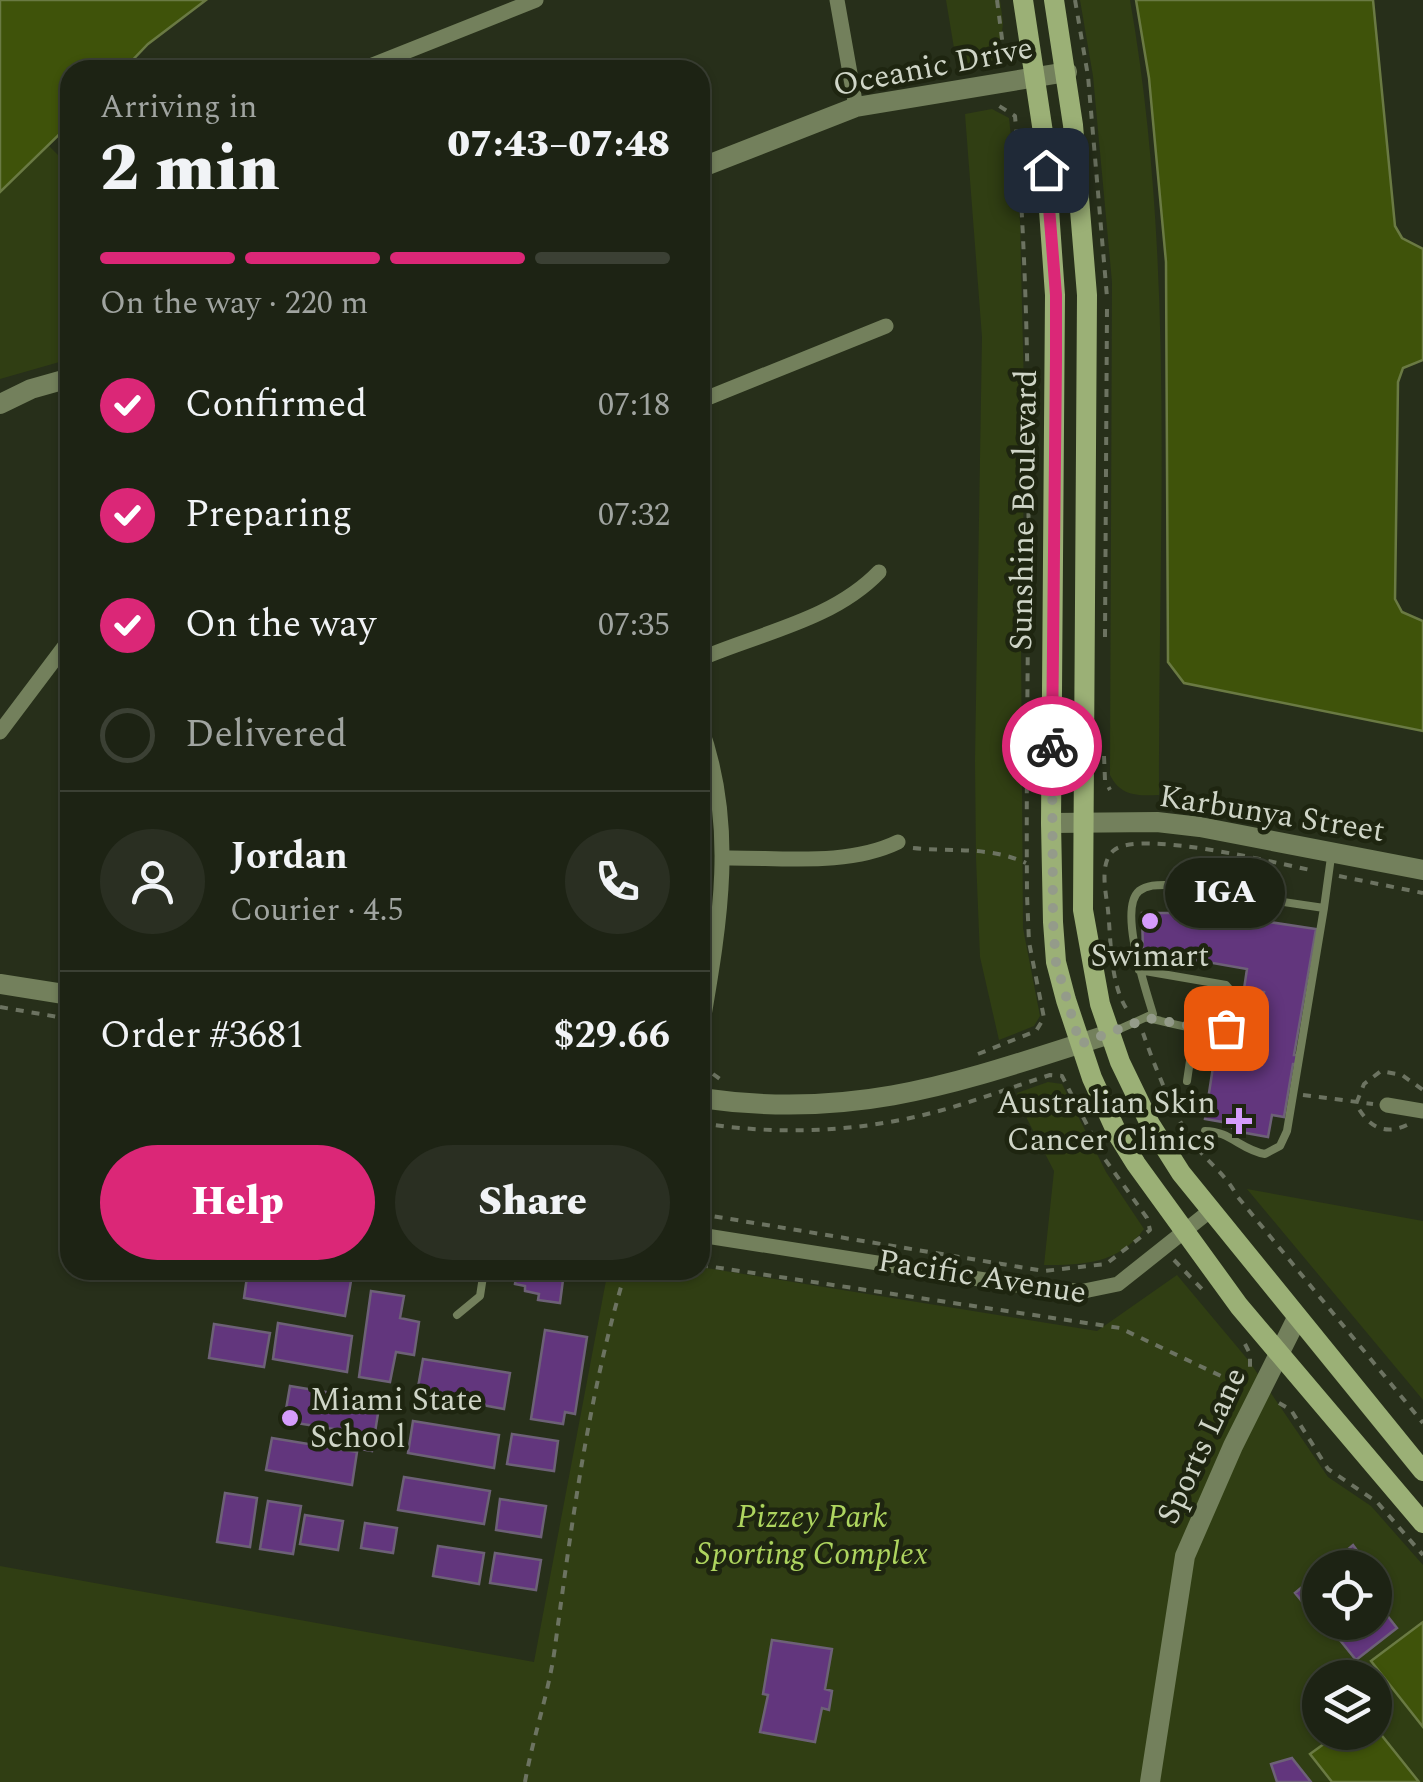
<!DOCTYPE html>
<html lang="en">
<head>
<meta charset="utf-8">
<style>
	body { margin:0; font-family:Spectral,serif; background:#2a2f22; color:#f1f3f6; height:100vh; display:flex; flex-direction:column; font-size:38px; white-space:nowrap }
	* { box-sizing:border-box; margin:0 }
	p { font-size:32px; color:#a0a4a0 }
	.icon { flex:none; width:55px; height:55px; fill:none; stroke:currentColor; stroke-width:2; stroke-linecap:round; stroke-linejoin:round }
	.map { position:relative; flex:1; overflow:hidden }
	.drawer { position:absolute; left:60px; top:60px; width:650px; height:1220px; display:flex; flex-direction:column; background:#1d2314; border-radius:30px; box-shadow:0 2px 8px #0004,0 0 0 2px #3b4034 }
	.drawer>* { flex:none }
	.tools { position:absolute; left:1302px; top:1550px; display:grid; gap:20px }
	.tools a { display:grid; place-items:center; width:90px; height:90px; border-radius:50%; background:#1d2314; box-shadow:0 2px 8px #0004,0 0 0 2px #3b4034; font-size:50px }
	.pin { position:absolute; display:grid; place-items:center; width:85px; height:85px; color:#fff; margin:-42px; border-radius:20px; box-shadow:0 5px 15px #0006 }
	.courier { position:absolute; display:grid; place-items:center; width:100px; height:100px; margin:-50px; border:8px solid #db2777; border-radius:50%; background:#fff; color:#222; box-shadow:0 2px 12px #0007 }
	.bubble { position:absolute; height:70px; border-radius:35px; background:#1d2314; box-shadow:0 2px 8px #0004,0 0 0 2px #3b4034; font-size:32px; font-weight:800; line-height:70px; text-align:center }
	.head em { font-style:normal; font-weight:800 }
	.head div { display:flex; flex-direction:column-reverse }
	.head { display:flex; align-items:center; justify-content:space-between; height:170px; padding:0 40px }
	h1 { font-size:65px; font-weight:800; line-height:75px }
	.bar { display:grid; grid-template-columns:repeat(4,1fr); gap:15px 10px; align-content:center; height:120px; padding:0 40px }
	.bar i { height:12px; border-radius:8px; background:#3b4034 }
	.bar .active { background:#db2777 }
	.bar p { grid-column:span 4 }
	.line { display:flex; align-items:center; gap:25px; padding:0 40px; border-top:2px solid #3b4034 }
	.line div { flex:1 }
	.round { display:grid; place-items:center; flex:none; width:105px; height:105px; border-radius:52px; background:#2a2f22 }
	ol { padding:0 40px; list-style:none }
	li { display:flex; align-items:center; gap:30px; height:110px }
	li p { margin-inline-start:auto }
	li .icon { padding:10px; border-radius:50%; background:#db2777; color:#fff; stroke-width:4 }
	li:last-child { color:#a0a4a0 }
	li i { width:55px; height:55px; border:5px solid #3b4034; border-radius:50% }
	.action { display:flex; gap:20px; margin-top:auto; padding:20px 40px }
	.action a { flex:1; height:115px; border-radius:60px; background:#db2777; color:#fff; font-size:40px; font-weight:800; line-height:115px; text-align:center }
	.action a+a { background:#2a2f22; color:#f1f3f6 }
	.map>svg:first-child { display:block }
	.green { fill:#303e13; fill-rule:evenodd }
	.water { fill:#3f530a; stroke:#6a7a43; stroke-width:2.5 }
	.building { fill:#62367d; stroke:#6d6177; stroke-width:2.5 }
	.lines { fill:none; stroke-linecap:round; stroke-linejoin:round }
	.path { stroke:#6c7361; stroke-width:4; stroke-dasharray:8 8; stroke-linecap:butt }
	.service { stroke:#73805c; stroke-width:8 }
	.minor { stroke:#73805c; stroke-width:15 }
	.tertiary { stroke:#73805c; stroke-width:20 }
	.secondary { stroke:#9bb076; stroke-width:20 }
	.done { stroke:#949b8a; stroke-width:10; stroke-dasharray:0 18 }
	.route { stroke:#db2777; stroke-width:12 }
	.poi-dot { fill:#d59cfb; stroke:#1e2510; stroke-width:4 }
	.labels { text-anchor:middle; dominant-baseline:central; stroke-width:9; stroke-linejoin:round; paint-order:stroke }
	.street-label { font-size:32px; fill:#cfd5c7; stroke:#1e2510 }
	.poi-label { font-size:32px; fill:#cfd5c7; stroke:#1e2510 }
	.park-label { font-size:32px; font-style:italic; fill:#aed55f; stroke:#1e2510 }
</style>
</head>
<body>
<div class="map">
<svg width="1423" height="1782" viewBox="0 0 1423 1782">
	<rect width="100%" height="100%" fill="#272f1a"/>
	<!-- green -->
	<path class="green" d="M946 0H1000L1003 23 999 59 957 66Z
		M1080 0H1130C1176 262 1158 530 1159 795 1138 796 1120 796 1110 775L1112 282 1093 76Z
		M992 109 1009 118 1020 221 1025 433 1021 639 1023 928 1040 1016 1034 1026 999 1040 980 957 976 858 975 761 982 337 965 114Z
		M49 146 70 167V359L0 379V192Z
		M1048 1082 1062 1084 1106 1172 1144 1229C1119 1264 1083 1265 1044 1265L1054 1171 1025 1115 1017 1093Z
		M1247 1189 1423 1221V1400Z
		M700 1267 1097 1331 1177 1275 1249 1361 1328 1477 1371 1506 1423 1565V1782H0V1566L534 1662 608 1270H700ZM1320 1568H1375V1622H1320ZM1320 1678H1375V1732H1320Z"/>
	<!-- water -->
	<path class="water" d="M0 0H206L148 44 123 70H70V124L0 192Z
		M1136 0H1373L1395 226 1402 238 1423 249V360L1403 368 1398 382 1395 599 1402 612 1423 621V731L1184 683 1168 662 1166 262 1149 78Z
		M1423 1622V1727L1371 1661Z
		M1375 1727 1419 1782H1332L1310 1754 1339 1733 1375 1732Z"/>
	<!-- building -->
	<path class="building" d="M1189 910 1316 929 1294 1055H1298L1296 1064H1293L1284 1117 1272 1115 1268 1137 1235 1131 1228 1123 1205 1119 1217 1041 1252 1047 1264 992 1244 989 1247 969 1161 954 1160 951H1143L1142 913H1188Z
		M248 1270H287L351 1281 345 1316 244 1298Z
		M403 1270H453L451 1279Z
		M517 1270H552L551 1277 563 1280 560 1303 538 1300 539 1294 525 1291V1286L515 1284Z
		M371 1291 404 1296 400 1318 419 1322 414 1355 396 1352 390 1382 359 1377Z
		M278 1323 352 1336 347 1372 273 1359Z
		M214 1324 270 1333 264 1367 209 1358Z
		M545 1330 587 1337 575 1414 565 1412 563 1424 531 1419Z
		M423 1359 510 1373 504 1409 417 1393Z
		M290 1386 380 1401 372 1451 343 1446 346 1431 284 1421Z
		M413 1421 499 1435 494 1468 408 1453Z
		M512 1434 558 1441 554 1471 507 1464Z
		M272 1438 357 1452 352 1485 266 1470Z
		M404 1477 490 1491 484 1524 398 1510Z
		M225 1493 257 1498 250 1547 217 1542Z
		M500 1499 546 1506 541 1537 496 1530Z
		M268 1501 301 1506 293 1554 260 1549Z
		M305 1515 343 1521 338 1550 300 1544Z
		M365 1523 397 1528 393 1553 361 1548Z
		M1353 1545 1370 1568H1326Z
		M438 1546 484 1553 479 1584 433 1576Z
		M495 1553 541 1560 536 1590 490 1583Z
		M1320 1572V1622H1375V1600L1397 1628 1356 1660 1331 1629 1327 1632 1295 1593Z
		M772 1640 832 1649 825 1689 832 1691 829 1710 822 1708 815 1742 760 1732 768 1695 763 1694Z
		M1292 1758 1311 1782H1277L1271 1764Z"/>
	<g class="lines">
		<!-- path -->
		<path class="path" d="M997 0 1005 62
			M1075 0 1088 76 1107 297
			M1105 637 1107 306
			M1104 756 1105 780 1110 790
			M913 848C952 852 989 846 1026 863
			M1339 876 1423 893
			M0 1007 70 1019
			M1126 1008C1110 982 1111 940 1108 910 1106 893 1099 864 1113 851 1137 828 1280 864 1315 871
			M1143 1033C1153 1062 1177 1124 1197 1148 1211 1165 1226 1175 1237 1196L1423 1423
			M978 1054 1036 1031 1044 1018 1029 942 1027 895C1025 636 1037 375 1015 116L996 104
			M713 1074 724 1082
			M1303 1095 1373 1104
			M700 1123C782 1136 866 1132 946 1109 981 1099 1015 1086 1050 1075L1062 1076 1104 1158 1147 1218 1150 1230 1106 1264 1044 1271 700 1214
			M1407 1125C1383 1136 1368 1126 1356 1104L1364 1084 1381 1071 1402 1075 1423 1090
			M1174 1260 1202 1289
			M700 1265 1120 1328 1242 1386
			M1245 1344 1250 1354V1368
			M1279 1403 1291 1410 1328 1469 1377 1502 1423 1555
			M525 1782C533 1736 549 1693 555 1647 572 1521 589 1392 626 1270"/>
		<!-- service -->
		<path class="service" d="M1139 970 1226 985 1238 999 1234 1024C1210 1037 1173 1023 1148 1018
			M1113 1032 1153 1014C1146 990 1118 909 1139 891 1148 884 1160 885 1170 885L1324 908 1331 857
			M1187 1081 1195 1027
			M1205 1131C1230 1131 1241 1150 1265 1154L1280 1146 1287 1131 1324 908
			M457 1315 480 1296 484 1270"/>
		<!-- minor -->
		<path class="minor" d="M837 0 856 107
			M360 70 536 0
			M700 401 886 326
			M700 659C760 633 833 620 879 572
			M700 725C739 829 718 933 700 1039
			M0 732 70 639
			M723 858C780 857 846 867 898 842
			M1387 1105 1423 1111
			M700 1235 1049 1290 1084 1291 1118 1284 1211 1210"/>
		<!-- tertiary -->
		<path class="tertiary" d="M700 168 856 107 1067 72
			M0 404 31 389 70 378
			M1051 823 1157 822 1200 827 1423 870
			M0 984 70 995
			M700 1098C859 1121 962 1081 1110 1034
			M1150 1782 1185 1556 1233 1446 1297 1318"/>
		<!-- secondary -->
		<path class="secondary" d="M1023 0 1044 139 1055 295 1051 823 1053 922 1056 962 1066 1000 1092 1078 1118 1135 1136 1164 1239 1306 1423 1523
			M1054 0 1073 125 1087 295 1083 910 1100 1004 1120 1062 1150 1124 1181 1173 1423 1471"/>
	</g>
	<g class="lines">
		<!-- done -->
		<path class="done" d="M1052 746 1053 922 1056 962 1080 1044 1148 1018 1213 1030 1226 1028"/>
		<!-- route -->
		<path class="route" d="M1046 170 1056 295V359L1052 746"/>
	</g>
	<!-- markers -->
	<g class="poi-dot">
		<circle cx="1150" cy="921" r="10"/>
		<path d="M1234 1106h10v10h10v10h-10v10h-10v-10h-10v-10h10z"/>
		<circle cx="290" cy="1418" r="10"/>
	</g>
	<g class="labels">
		<!-- street labels -->
		<g class="street-label">
			<text transform="translate(933 67) rotate(-11)">Oceanic Drive</text>
			<text transform="translate(1024 510) rotate(-89)">Sunshine Boulevard</text>
			<text transform="translate(1272 814) rotate(9)">Karbunya Street</text>
			<text transform="translate(982 1277) rotate(9)">Pacific Avenue</text>
			<text transform="translate(1202 1446) rotate(-65)">Sports Lane</text>
		</g>
		<!-- poi labels -->
		<g class="poi-label">
			<text x="1150" y="956">Swimart</text>
			<text x="1216" y="1103" text-anchor="end">Australian Skin<tspan x="1216" dy="37">Cancer Clinics</tspan></text>
			<text x="310" y="1400" text-anchor="start">Miami State<tspan x="310" dy="37">School</tspan></text>
		</g>
		<!-- park labels -->
		<g class="park-label">
			<text x="812" y="1517">Pizzey Park<tspan x="812" dy="37">Sporting Complex</tspan></text>
		</g>
	</g>
</svg>
<div class="tools">
<a><svg class="icon" aria-label="locate" viewBox="0 0 24 24"><circle cx="12" cy="12" r="6"/><path d="M12 2v4M12 18v4M2 12h4M18 12h4"/></svg></a>
<a><svg class="icon" aria-label="layers" viewBox="0 0 24 24"><path d="M12 4l9 5-9 5-9-5zM3 14l9 5 9-5"/></svg></a>
</div>
<div class="pin" style="left:1226px;top:1028px;background:#ea580c"><svg class="icon" aria-label="bag" viewBox="0 0 24 24"><path d="M5 8h14l-1 12H6zM9 8a3 3 0 0 1 6 0"/></svg></div>
<div class="pin" style="left:1046px;top:170px;background:#1f2937"><svg class="icon" aria-label="home" viewBox="0 0 24 24"><path d="M3 11l9-7 9 7M6 9v11h12V9"/></svg></div>
<div class="courier" style="left:1052px;top:746px"><svg class="icon" aria-label="bike" viewBox="0 0 24 24"><circle cx="6" cy="16" r="4"/><circle cx="18" cy="16" r="4"/><path d="M6 16l4-8h5l3 8M10 8l3 8H6M13 5h3"/></svg></div>
<div class="bubble" style="left:1165px;top:858px;width:120px">IGA</div>
<section class="drawer">
<div class="head"><div><h1>2 min</h1><p>Arriving in</p></div><em>07:43–07:48</em></div>
<div class="bar"><i class="active"></i><i class="active"></i><i class="active"></i><i></i><p>On the way · 220 m</p></div>
<ol>
<li><svg class="icon" aria-label="check" viewBox="0 0 24 24"><path d="M5 12l5 5 9-10"/></svg>Confirmed<p>07:18</p></li>
<li><svg class="icon" aria-label="check" viewBox="0 0 24 24"><path d="M5 12l5 5 9-10"/></svg>Preparing<p>07:32</p></li>
<li><svg class="icon" aria-label="check" viewBox="0 0 24 24"><path d="M5 12l5 5 9-10"/></svg>On the way<p>07:35</p></li>
<li><i></i>Delivered</li>
</ol>
<div class="line" style="height:180px"><a class="round"><svg class="icon" aria-label="person" viewBox="0 0 24 24"><circle cx="12" cy="8" r="4"/><path d="M4 21q1-7 8-7t8 7"/></svg></a><div><b>Jordan</b><p>Courier · 4.5</p></div><a class="round"><svg class="icon" aria-label="phone" viewBox="0 0 24 24"><path d="M5 4h4l2 5-3 2q2 4 5 5l2-3 5 2v4C11 20 4 13 5 4z"/></svg></a></div>
<div class="line" style="height:130px"><div>Order #3681</div><b>$29.66</b></div>
<div class="action"><a>Help</a><a>Share</a></div>
</section>
</div>
</body>
</html>
